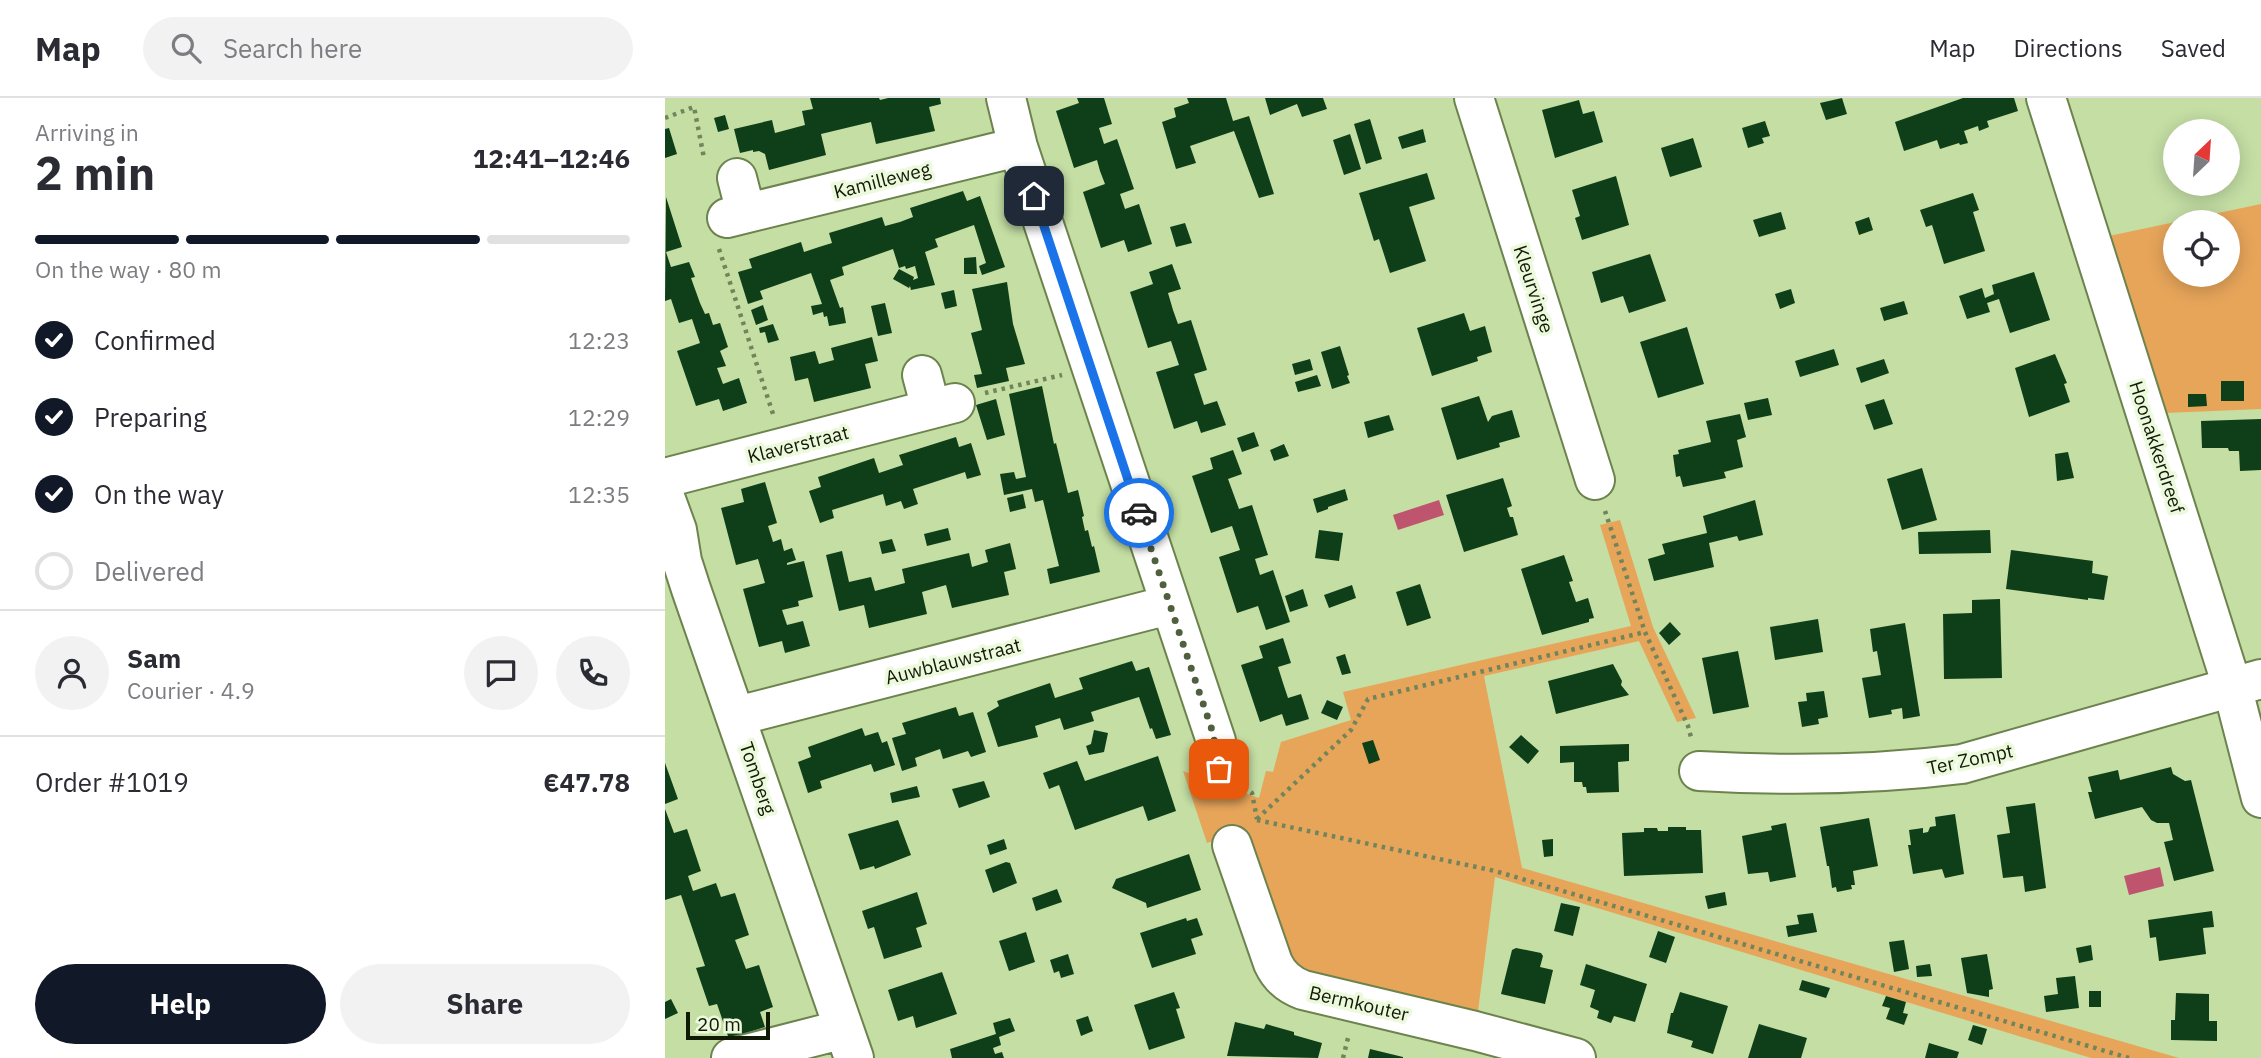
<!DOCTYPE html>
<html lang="en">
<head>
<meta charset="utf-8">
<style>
	body { margin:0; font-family:"IBM Plex Sans",sans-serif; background:#f2f2f3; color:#2b2b33; height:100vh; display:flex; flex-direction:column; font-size:26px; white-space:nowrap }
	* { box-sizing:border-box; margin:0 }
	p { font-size:23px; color:#7c7c81 }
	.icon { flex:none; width:38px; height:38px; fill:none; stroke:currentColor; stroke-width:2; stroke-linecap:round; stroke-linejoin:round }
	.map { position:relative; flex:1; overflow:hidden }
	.details { display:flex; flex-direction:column; background:#fff; width:665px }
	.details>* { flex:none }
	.needle { width:46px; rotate:25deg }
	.buttons { position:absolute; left:1498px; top:21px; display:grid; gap:14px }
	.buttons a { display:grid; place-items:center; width:77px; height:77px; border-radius:50%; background:#fff; box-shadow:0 4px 18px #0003; font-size:35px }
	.scale { position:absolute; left:21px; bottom:18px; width:84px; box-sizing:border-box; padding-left:7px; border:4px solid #111a05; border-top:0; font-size:19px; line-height:24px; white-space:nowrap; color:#111a05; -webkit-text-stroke:5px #ecf9dc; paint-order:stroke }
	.pin { position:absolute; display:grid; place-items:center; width:60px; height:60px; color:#fff; margin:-30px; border-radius:14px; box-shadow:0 4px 10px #0006 }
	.courier { position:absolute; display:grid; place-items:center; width:70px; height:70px; margin:-35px; border:5px solid #1a73e8; border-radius:50%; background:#fff; color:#222; box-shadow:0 2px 9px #0007 }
	.head em { font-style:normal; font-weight:700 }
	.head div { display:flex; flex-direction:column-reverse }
	.head { display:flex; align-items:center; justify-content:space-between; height:119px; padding:0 35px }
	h1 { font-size:46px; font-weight:700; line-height:52px }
	.bar { display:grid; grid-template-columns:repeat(4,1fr); gap:10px 7px; align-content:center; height:84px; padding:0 35px }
	.bar i { height:9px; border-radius:5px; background:#e1e1e2 }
	.bar .active { background:#111827 }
	.bar p { grid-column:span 4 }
	.line { display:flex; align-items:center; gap:18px; padding:0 35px; border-top:2px solid #e1e1e2 }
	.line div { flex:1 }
	.round { display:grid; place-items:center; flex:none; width:74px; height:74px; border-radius:37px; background:#f2f2f3 }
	ol { padding:0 35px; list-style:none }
	li { display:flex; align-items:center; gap:21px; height:77px }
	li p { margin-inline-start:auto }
	li .icon { padding:7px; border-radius:50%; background:#111827; color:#fff; stroke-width:4 }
	li:last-child { color:#7c7c81 }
	li i { width:38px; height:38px; border:4px solid #e1e1e2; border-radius:50% }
	.primary-button { display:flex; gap:14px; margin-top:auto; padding:14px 35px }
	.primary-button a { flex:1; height:80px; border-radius:42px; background:#111827; color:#fff; font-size:28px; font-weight:700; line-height:80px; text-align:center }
	.primary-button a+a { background:#f2f2f3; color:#2b2b33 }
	header { display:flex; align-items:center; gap:42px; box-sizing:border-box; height:98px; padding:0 35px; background:#fff; border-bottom:2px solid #e1e1e2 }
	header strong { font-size:33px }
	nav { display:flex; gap:38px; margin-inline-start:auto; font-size:24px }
	.search { width:490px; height:63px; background:#f2f2f3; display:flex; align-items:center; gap:18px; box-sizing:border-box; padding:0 24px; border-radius:38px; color:#7c7c81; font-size:26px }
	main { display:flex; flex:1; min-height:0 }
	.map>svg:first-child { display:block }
	.green { fill:#e7a55a; fill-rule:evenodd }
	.water { fill:#be546d }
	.building { fill:#0e3f19 }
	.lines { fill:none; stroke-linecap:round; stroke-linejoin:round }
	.minor-casing { stroke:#6c834e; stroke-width:42 }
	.path { stroke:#72845b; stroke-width:4.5; stroke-dasharray:3.5 5; stroke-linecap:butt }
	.minor { stroke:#fff; stroke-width:38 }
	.done { stroke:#505f3d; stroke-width:7; stroke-dasharray:0 12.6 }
	.route { stroke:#1a73e8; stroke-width:9 }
	.labels { text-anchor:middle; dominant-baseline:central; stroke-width:7; stroke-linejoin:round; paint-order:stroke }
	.street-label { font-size:19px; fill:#111a05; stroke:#ecf9dc }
</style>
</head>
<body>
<header>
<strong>Map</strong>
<div class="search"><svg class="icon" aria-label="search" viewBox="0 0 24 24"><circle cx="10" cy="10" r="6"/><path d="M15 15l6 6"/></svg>Search here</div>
<nav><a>Map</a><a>Directions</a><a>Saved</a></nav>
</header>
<main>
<section class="details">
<div class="head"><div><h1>2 min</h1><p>Arriving in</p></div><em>12:41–12:46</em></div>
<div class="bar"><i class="active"></i><i class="active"></i><i class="active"></i><i></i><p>On the way · 80 m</p></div>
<ol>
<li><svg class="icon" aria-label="check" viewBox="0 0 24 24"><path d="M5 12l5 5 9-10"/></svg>Confirmed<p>12:23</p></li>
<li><svg class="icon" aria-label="check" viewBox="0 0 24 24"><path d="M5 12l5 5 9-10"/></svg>Preparing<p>12:29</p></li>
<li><svg class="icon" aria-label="check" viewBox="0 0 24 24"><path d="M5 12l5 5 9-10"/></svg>On the way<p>12:35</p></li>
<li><i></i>Delivered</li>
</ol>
<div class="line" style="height:126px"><a class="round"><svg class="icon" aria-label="person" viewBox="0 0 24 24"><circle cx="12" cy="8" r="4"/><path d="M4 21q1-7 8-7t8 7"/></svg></a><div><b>Sam</b><p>Courier · 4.9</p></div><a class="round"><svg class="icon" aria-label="chat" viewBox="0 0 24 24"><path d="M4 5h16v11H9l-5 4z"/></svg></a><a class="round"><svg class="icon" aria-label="phone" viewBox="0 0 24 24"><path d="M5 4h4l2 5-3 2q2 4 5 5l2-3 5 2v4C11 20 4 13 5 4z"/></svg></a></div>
<div class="line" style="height:91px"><div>Order #1019</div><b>€47.78</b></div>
<div class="primary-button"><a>Help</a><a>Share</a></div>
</section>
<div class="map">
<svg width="1596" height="960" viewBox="0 0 1596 960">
	<rect width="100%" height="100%" fill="#c4dea4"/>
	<!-- green -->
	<path class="green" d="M1596 106V311L1500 315 1439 139ZM1510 124H1563V177H1510Z
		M955 422 988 529 1031 620 1012 624 974 543 819 578 857 770 1514 960H1426L830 779 812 921 628 876 576 734 542 745 518 673 594 700 601 673 608 674 616 644 686 622 678 594 966 528 935 427Z"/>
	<!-- water -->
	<path class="water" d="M774 402 779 417 733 432 728 417Z
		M1495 769 1499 788 1464 797 1459 778Z"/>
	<!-- building -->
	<path class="building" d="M145 0H214L215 2 223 0H275L276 6 264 9 270 33 211 46 206 24 156 36 161 57 104 72 100 56 94 53 88 54V52L75 55 69 31 107 22 110 35 140 27 137 13 148 11Z
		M412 0H439L447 26 434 30 439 46 452 41 469 91 455 96 460 111 474 106 487 146 463 154 459 142 436 150 418 94 440 86 435 73 432 62 409 70 391 13 414 5Z
		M522 0H561L568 23 584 18 609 96 594 100 569 33 525 48 531 65 511 71 497 24 511 19 509 10 524 5Z
		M600 0H658L662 11 637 19 632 6 605 17Z
		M1177 0 1182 16 1161 22 1155 5Z
		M1298 0H1349L1353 13 1322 23 1324 29 1314 33 1313 28 1299 33 1303 45 1295 47 1294 45 1275 51 1272 42 1239 53 1230 24Z
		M914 2 918 16 929 13 938 44 890 60 877 12Z
		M60 17 64 31 53 34 49 20Z
		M705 21 717 61 701 66 689 26Z
		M1100 23 1105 38 1097 40 1099 45 1083 50 1077 30Z
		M4 30 12 56 0 60V31Z
		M758 31 761 44 737 51 733 39Z
		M685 36 696 71 679 77 668 42Z
		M1028 40 1037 69 1005 79 996 50Z
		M762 75 770 101 744 109 761 163 725 175 714 141 709 143 694 95Z
		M951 78 964 127 917 142 910 120 915 118 907 92Z
		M298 93 302 103 315 98 340 169 317 177 314 168 321 165 309 127 270 141 273 149 260 154 270 187 246 192 245 188 244 190 228 181 234 171 249 179 248 182 253 180 250 168 241 171 240 168 234 170 228 151 177 169 179 177 165 182 175 210 178 209 181 225 164 228 162 218 159 219 158 214 148 217 146 208 157 206 146 175 95 193 98 201 83 206 73 174 87 170 84 161 136 144 139 154 154 149 167 145 164 135 217 119 220 128 235 124 248 119 245 110Z
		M1308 95 1314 112 1308 114 1320 153 1279 166 1267 127 1261 129 1255 112Z
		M1 99 17 149 1 154 6 169 24 164 30 179 26 180 35 205 40 216 44 215 48 227 55 225 63 249 55 253 61 268 52 270 58 286 74 280 82 305 58 313 54 301 31 308 12 253 35 245 27 221 14 225 6 201 0 203Z
		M1116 114 1121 131 1094 139 1088 122Z
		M1204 119 1208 132 1194 137 1190 124Z
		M520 125 527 145 511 149 505 129Z
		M985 156 1001 203 964 215 958 198 936 205 927 174Z
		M311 159 312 176H299V160Z
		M507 166 516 191 503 195 508 212 513 226 526 222 542 272 529 276 539 307 552 303 561 327 536 335 532 323 509 331 491 274 514 267 506 243 483 250 465 194 488 186 484 174Z
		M1369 174 1385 222 1345 235 1334 201 1322 205 1325 214 1302 221 1294 198 1317 190 1320 200 1329 196 1327 187Z
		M342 184 348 226 360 266 341 270 344 283 312 290 309 277 317 276 306 235 317 232 307 191Z
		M1126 191 1130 205 1115 211 1110 196Z
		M289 192 292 208 280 211 276 195Z
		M1239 203 1243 216 1219 223 1215 210Z
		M220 205 227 235 213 238 206 208Z
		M98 207 103 222 91 227 86 212Z
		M799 215 805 233 820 228 827 254 812 259 813 263 767 278 752 230Z
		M108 226 114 242 103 245 100 234 95 235 94 230Z
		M1022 229 1039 286 993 300 975 244Z
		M207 239 213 263 200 266 206 290 149 304 143 280 130 283 125 259 150 253 154 266 169 262 166 250Z
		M675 248 684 277 682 278 685 285 667 291 656 254Z
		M1169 251 1174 267 1135 279 1130 263Z
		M1390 256 1402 285 1399 286 1405 304 1364 319 1350 270Z
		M645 261 648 272 630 277 627 266Z
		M1219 261 1224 275 1196 285 1191 270Z
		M652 277 656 288 633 294 630 284Z
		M1556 283H1579V303H1556Z
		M377 288 389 346 391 345 403 395 413 392 419 418 417 419 420 433 423 432 427 449 429 448 435 474 385 486 382 471 394 468 378 402 370 404 367 391 339 397 335 376 349 374 351 381 361 379 344 296Z
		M1523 296H1541L1542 308 1523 309Z
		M814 298 823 324 827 318 847 312 855 339 834 345 835 349 792 362 776 310Z
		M1103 300 1107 317 1083 322 1079 305Z
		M331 301 340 337 322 342 311 307Z
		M1219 301 1228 326 1209 332 1200 307Z
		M1075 316 1081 339 1072 342 1078 369 1059 374 1061 380 1018 389 1015 378 1011 379 1008 357 1014 356 1013 352 1046 344 1041 323Z
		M724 317 729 332 703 340 699 324Z
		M1596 321V372L1575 373 1574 353H1564L1563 350H1537L1536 323Z
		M589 334 594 348 577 354 572 340Z
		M291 339 294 349 306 345 316 377 302 381 300 374 248 391 253 406 239 411 236 403 221 408 218 396 167 412 169 420 155 425 144 393 156 389 153 379 209 360 214 375 238 367 234 357Z
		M619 346 624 358 609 363 605 352Z
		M568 352 577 376 563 381 574 411 587 407 603 457 590 461 595 477 608 472 625 524 601 532 593 508 572 515 554 459 575 452 567 428 546 435 527 378 548 371 545 360Z
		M1403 354 1409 380 1392 383 1390 356Z
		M1257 370 1272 422 1237 432 1222 381Z
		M838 380 847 408 842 410 845 419H848L853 437 799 454 781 397Z
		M100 384 112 425 103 428 108 444 116 441 119 453 127 450 131 462 122 465V467L139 463 148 499 133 503 134 508 117 512 122 527 138 523 145 548 120 555 117 543 94 549 78 491 100 485 93 461 71 467 56 410 79 404 76 391Z
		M680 391 683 402 663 409V411L652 415 648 401Z
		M358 396 361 410 345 414 342 400Z
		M1090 402 1098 437 1074 443 1072 438 1044 445 1049 469 989 483 983 461 1000 456 997 446 1042 435 1038 418Z
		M283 430 286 442 262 448 259 436Z
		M654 432 678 435 674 463 650 460Z
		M1325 432 1326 455 1254 456 1253 434Z
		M227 441 231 453 217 456 214 444Z
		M345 445 351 471 339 474 344 497 287 510 281 487 257 494 262 516 204 530 199 507 174 513 161 457 177 453 184 484 206 479 210 493 240 485 237 471 304 455 307 469 323 464 320 452Z
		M1346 452 1428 463 1427 475 1443 478 1439 502 1423 500V502L1341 491Z
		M899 457 908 483 904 484 911 504 923 500 929 520 924 521V524L877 537 856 471Z
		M755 486 766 520 742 528 731 494Z
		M687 487 691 500 664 510 659 497Z
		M638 491 643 508 625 514 620 498Z
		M1335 501 1337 580 1279 581 1278 516 1307 515V502Z
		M1153 521 1158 554 1110 562 1105 529Z
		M1005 524 1016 536 1004 547 994 535Z
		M1240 525 1255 618 1238 621 1237 610 1226 612 1227 616 1204 620 1197 580 1216 577 1212 553 1208 554 1205 531Z
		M618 540 626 565 613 569 618 585 623 600 636 596 644 621 621 628 617 616 595 624 576 567 598 560 594 548Z
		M1073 553 1084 609 1048 616 1037 560Z
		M680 556 686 575 677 577 671 559Z
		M467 563 471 573 484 569 506 637 491 641 487 630 485 631 474 599 426 614 429 623 399 632 395 620 370 628 373 639 333 649 322 615 334 608 332 603 385 585 390 600 418 591 414 580Z
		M948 566 957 583 956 587 964 597 891 616 883 583Z
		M1159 593 1163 619 1153 621 1154 626 1137 629 1133 604 1142 603 1141 595Z
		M662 602 678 609 672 622 656 615Z
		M291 609 294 618 308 614 321 654 306 659 303 653 278 661 275 651 250 660 252 668 237 673 227 640 241 636 237 625Z
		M197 630 200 638 213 634 217 645 222 643 230 667 209 674 206 666 155 683 157 690 143 695 133 664 146 659 143 649Z
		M429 632 443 635 439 654 424 657 421 648 426 646Z
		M856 637 874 653 863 666 844 649Z
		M708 642 715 662 704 666 697 645Z
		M964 646V663L953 664 954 694 922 695 921 689H918L917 684H909V664L895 665V648Z
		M493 658 511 713 483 723 478 708 410 732 394 687 384 691 378 675 412 663 420 683Z
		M0 665 13 701 0 706Z
		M1506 669 1508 676 1520 683 1526 682 1549 773 1509 783 1499 744 1508 742 1504 725H1492L1486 722 1477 709 1430 721 1423 694H1427L1423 679 1453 672 1455 682Z
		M319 683 325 699 294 710 287 691Z
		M252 688 255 699 227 705 225 695Z
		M1370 705 1381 790 1360 794 1358 778 1338 780 1332 737 1345 735 1341 709Z
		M0 711 9 735 22 731 36 773 23 778 28 793 51 785 56 799 70 795 84 837 70 842 81 871 94 867 108 909 95 914 100 929 64 941 52 906 44 908 31 870 40 868 16 797 0 802Z
		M1290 716 1299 776 1280 780 1277 771 1248 776 1243 747H1246L1244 732 1258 730V735L1263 734 1265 729 1271 728 1270 719Z
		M1204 720 1213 768 1188 773 1190 787H1186L1187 791 1172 794 1171 789 1167 790 1164 768H1162L1155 729Z
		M233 722 246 757 210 771 209 768 195 772 183 736Z
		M1121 725 1131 779 1105 784 1103 774 1083 776 1077 738 1107 732 1106 728Z
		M1003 729H1021V732H1036L1038 775 959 778 957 735 979 734V730H992L993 733H1003Z
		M339 741 342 751 325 757 322 747Z
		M888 741V758L879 759 877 742Z
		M524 756 536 792 482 810 481 805 447 790 451 781Z
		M341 764 345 765 352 785 328 795 320 772Z
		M392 791 397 804 371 813 367 800Z
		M252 794 262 826 251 830 257 849 219 861 209 829 203 831 197 813Z
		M1060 794 1062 807 1043 811 1040 798Z
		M896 805 915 809 908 838 889 833Z
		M1547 813 1549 829 1538 830 1541 856 1494 863 1491 839 1485 840 1483 822Z
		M1148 815 1152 834 1123 839 1121 828 1134 826 1132 817Z
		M521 820 522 823 532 820 538 837 526 841 531 856 487 870 475 835Z
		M993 833 1010 839 1001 865 984 859Z
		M361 834 370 864 344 873 334 843Z
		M1239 842 1244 871 1229 874 1224 844Z
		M1426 847 1428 862 1414 865 1411 850Z
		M851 850 876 855 878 858 875 869 888 872 880 906 836 896 847 852Z
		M403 856 409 876 396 880 394 873 389 875 385 862Z
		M1322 856 1328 891 1324 892V899L1302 895 1296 860Z
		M921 866 982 886 970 924 949 918 946 925 932 920 934 913 925 909 930 892 915 887Z
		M1265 866 1267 878 1252 879 1251 868Z
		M277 874 292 916 251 930 248 918 233 923 223 892Z
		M1410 878 1414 910 1381 914 1379 898 1393 896 1391 880Z
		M1137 882 1165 890 1161 900 1134 892Z
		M1424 893H1436V909H1424Z
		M509 894 515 910 511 911 520 940 484 952 469 907Z
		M1015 894 1063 908 1048 956 1026 949 1028 943 1002 935 1006 915H1008Z
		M1511 895 1544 896V923H1552V943L1506 942V922H1510Z
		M1221 898 1241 904 1238 915 1243 916 1239 927 1221 921 1225 910 1217 908Z
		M6 901 13 915 0 921V904Z
		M423 918 428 933 416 938 411 922Z
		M345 920 350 933 334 939 336 947 328 950 330 956 337 954 339 960H287L285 951 331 936 328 925Z
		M570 924 599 931 601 926 629 934V937L657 945 653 960 562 958Z
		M1094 926 1142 940 1136 960H1083Z
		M1308 927 1322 931 1317 947 1303 942Z
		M1264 945 1294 954 1292 960H1260Z
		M705 951 738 959V960H703Z"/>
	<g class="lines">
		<defs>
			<path id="minor" d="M341 0 353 49 551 643 554 671
				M809 0 930 382
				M1381 0 1567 588 1596 700
				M72 80 81 115
				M62 120 353 49
				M257 277 266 311
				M0 380 290 305
				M0 399 12 432 17 463 26 491 189 960
				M72 618 504 507
				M1034 673C1121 678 1209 677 1297 666L1596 581
				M567 747 608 865C614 878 624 887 638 892L810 933 911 960
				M66 960 179 931"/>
		</defs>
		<!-- minor casing -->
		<use href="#minor" class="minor-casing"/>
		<!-- path -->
		<path class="path" d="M0 20 29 9 39 60
			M54 151 109 319
			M320 295 397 277
			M940 413 980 534 1023 628 1027 643
			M579 689 587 695 592 721
			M592 721 686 632 703 601 980 534
			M592 722 830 773 1464 960
			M678 960 684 936"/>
		<!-- minor -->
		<use href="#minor" class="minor"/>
	</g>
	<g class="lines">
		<!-- done -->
		<path class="done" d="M474 415 548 635 554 671"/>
		<!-- route -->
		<path class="route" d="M369 98 474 415"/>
	</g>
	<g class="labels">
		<!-- street labels -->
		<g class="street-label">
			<text transform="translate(217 82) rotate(-14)">Kamilleweg</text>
			<text transform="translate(869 191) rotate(72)">Kleurvinge</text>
			<text transform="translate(133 346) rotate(-14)">Klaverstraat</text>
			<text transform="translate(1492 349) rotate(72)">Hoonakkerdreef</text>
			<text transform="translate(288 563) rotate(-14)">Auwblauwstraat</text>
			<text transform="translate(1305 661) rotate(-12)">Ter Zompt</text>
			<text transform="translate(93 680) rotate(71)">Tomberg</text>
			<text transform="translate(694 905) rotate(13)">Bermkouter</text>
		</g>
	</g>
</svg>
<div class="buttons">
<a><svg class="needle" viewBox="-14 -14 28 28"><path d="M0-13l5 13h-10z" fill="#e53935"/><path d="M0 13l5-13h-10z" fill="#7c7c81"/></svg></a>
<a><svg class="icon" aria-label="locate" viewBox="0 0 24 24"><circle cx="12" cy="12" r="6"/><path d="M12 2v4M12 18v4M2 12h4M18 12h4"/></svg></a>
</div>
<div class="scale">20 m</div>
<div class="pin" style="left:554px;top:671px;background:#ea580c"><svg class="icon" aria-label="bag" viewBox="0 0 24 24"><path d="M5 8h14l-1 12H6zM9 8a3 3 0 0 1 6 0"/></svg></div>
<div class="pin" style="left:369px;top:98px;background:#1f2937"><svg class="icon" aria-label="home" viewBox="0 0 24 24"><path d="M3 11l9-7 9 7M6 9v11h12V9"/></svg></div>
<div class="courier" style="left:474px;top:415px"><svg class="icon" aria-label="car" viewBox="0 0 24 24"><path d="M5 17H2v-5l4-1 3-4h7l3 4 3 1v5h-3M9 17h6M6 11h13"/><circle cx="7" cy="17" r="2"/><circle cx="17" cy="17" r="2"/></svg></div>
</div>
</main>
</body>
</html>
